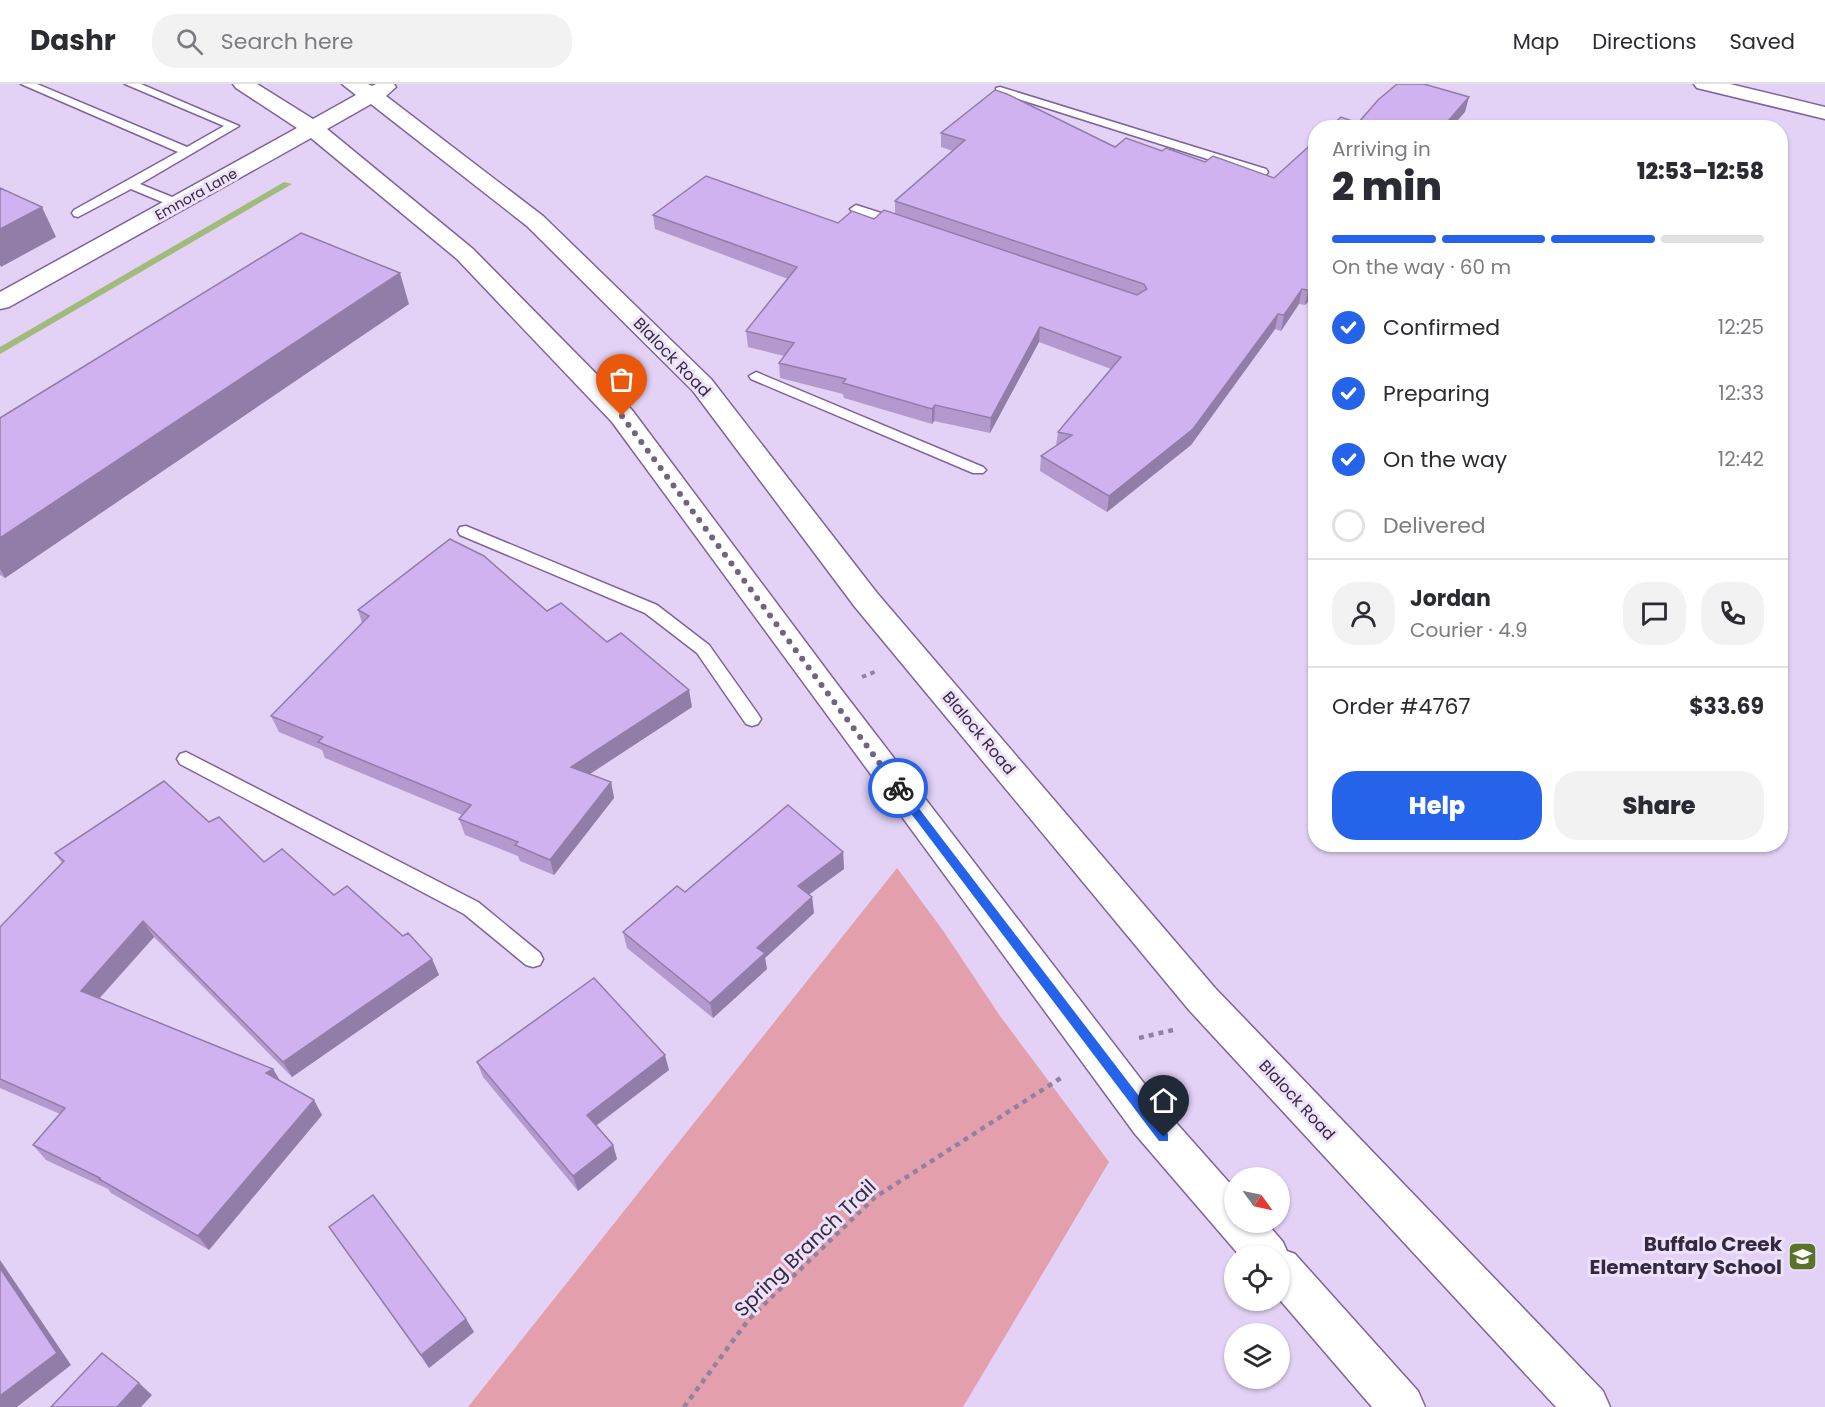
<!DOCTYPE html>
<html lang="en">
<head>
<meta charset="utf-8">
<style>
	body { margin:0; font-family:Poppins,sans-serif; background:#f2f2f3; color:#2b2b33; height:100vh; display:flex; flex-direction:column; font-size:22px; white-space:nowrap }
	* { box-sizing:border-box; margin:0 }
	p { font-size:20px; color:#7c7c81 }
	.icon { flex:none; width:33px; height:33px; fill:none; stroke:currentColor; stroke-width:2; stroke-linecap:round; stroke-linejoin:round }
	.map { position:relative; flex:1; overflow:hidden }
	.sheet { position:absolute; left:1308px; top:36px; width:480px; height:732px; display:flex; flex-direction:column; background:#fff; border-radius:24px; box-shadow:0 2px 4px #0004 }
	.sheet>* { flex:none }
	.needle { width:39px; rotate:123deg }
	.fabs { position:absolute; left:1224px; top:1083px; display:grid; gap:12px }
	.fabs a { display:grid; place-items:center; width:66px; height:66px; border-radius:50%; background:#fff; box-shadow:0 2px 4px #0004; font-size:30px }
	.pin { position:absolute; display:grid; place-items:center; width:51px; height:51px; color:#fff; margin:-62px -26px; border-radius:50% 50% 50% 0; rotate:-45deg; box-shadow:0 0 6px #0007 }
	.pin .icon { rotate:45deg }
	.courier { position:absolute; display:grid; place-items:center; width:60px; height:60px; margin:-30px; border:4px solid #2563eb; border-radius:50%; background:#fff; color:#222; box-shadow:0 2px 8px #0007 }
	.headline em { font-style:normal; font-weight:800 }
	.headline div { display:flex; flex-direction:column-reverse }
	.headline { display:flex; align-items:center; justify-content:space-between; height:102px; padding:0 24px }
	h1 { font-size:39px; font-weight:800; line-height:45px }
	.bar { display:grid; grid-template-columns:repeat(4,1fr); gap:9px 6px; align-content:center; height:72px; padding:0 24px }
	.bar i { height:8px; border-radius:4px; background:#e1e1e2 }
	.bar .selected { background:#2563eb }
	.bar p { grid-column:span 4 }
	.line { display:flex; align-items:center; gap:15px; padding:0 24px; border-top:2px solid #e1e1e2 }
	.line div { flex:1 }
	.round { display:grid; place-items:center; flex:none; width:63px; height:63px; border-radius:24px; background:#f2f2f3 }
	ol { padding:0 24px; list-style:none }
	li { display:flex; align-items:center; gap:18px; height:66px }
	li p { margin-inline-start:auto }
	li .icon { padding:6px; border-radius:50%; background:#2563eb; color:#fff; stroke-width:4 }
	li:last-child { color:#7c7c81 }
	li i { width:33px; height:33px; border:3px solid #e1e1e2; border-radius:50% }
	.primary-button { display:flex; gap:12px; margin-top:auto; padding:12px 24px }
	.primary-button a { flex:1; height:69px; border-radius:24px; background:#2563eb; color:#fff; font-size:24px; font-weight:800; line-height:69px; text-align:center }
	.primary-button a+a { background:#f2f2f3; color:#2b2b33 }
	header { display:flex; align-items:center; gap:36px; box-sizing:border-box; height:84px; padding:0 30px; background:#fff; border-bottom:2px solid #e1e1e2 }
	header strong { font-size:28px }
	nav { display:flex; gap:33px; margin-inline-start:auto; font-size:21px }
	.search { width:420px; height:54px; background:#f2f2f3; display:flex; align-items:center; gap:15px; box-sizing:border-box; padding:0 21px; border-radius:24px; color:#7c7c81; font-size:22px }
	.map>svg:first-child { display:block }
	.green { fill:#e39fac }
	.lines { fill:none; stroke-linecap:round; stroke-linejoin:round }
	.stream { fill:#a0bb7b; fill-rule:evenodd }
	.lane-casing { stroke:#7f639a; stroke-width:3 }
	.secondary-casing { stroke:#7f639a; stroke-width:3 }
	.path-far1 { stroke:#9082a0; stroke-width:4; stroke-dasharray:4.5 4.5; stroke-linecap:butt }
	.path { stroke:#9082a0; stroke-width:4.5; stroke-dasharray:5 5; stroke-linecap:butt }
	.lane { fill:#fff; fill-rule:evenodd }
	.secondary { fill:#fff; fill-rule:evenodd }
	.wall { fill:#b399ce }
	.shaded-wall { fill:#927da8 }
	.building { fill:#d0b2f0; stroke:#927da8; stroke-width:1.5 }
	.route { fill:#2563eb }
	.done { stroke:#726480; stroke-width:6; stroke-dasharray:0 10.8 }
	.labels { text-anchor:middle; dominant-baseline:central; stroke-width:6; stroke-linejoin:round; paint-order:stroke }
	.far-street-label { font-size:14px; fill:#352941; stroke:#ede2fa }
	.street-label { font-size:16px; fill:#352941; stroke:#ede2fa }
	.near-poi-label { font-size:20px; font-weight:bold; fill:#352941; stroke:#ede2fa; text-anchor:end }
	.near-street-label { font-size:20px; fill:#352941; stroke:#ede2fa }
</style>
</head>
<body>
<header>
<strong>Dashr</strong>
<div class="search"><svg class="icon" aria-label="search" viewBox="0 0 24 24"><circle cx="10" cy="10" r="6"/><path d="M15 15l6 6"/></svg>Search here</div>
<nav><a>Map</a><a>Directions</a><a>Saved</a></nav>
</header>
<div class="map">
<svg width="1825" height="1323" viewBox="0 0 1825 1323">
	<rect width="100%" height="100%" fill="#e3d2f6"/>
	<!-- green -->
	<path class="green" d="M897 784 944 848 1000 932 1109 1078 963 1323H468Z"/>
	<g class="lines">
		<!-- stream -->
		<path class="stream" d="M284 98 292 100 0 270V263Z"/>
		<defs>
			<path id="lane" d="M21 0H37L187 63 224 42 125 0H141L239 42 140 100 182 117 184 120 182 123H174L131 105 78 133 74 132 72 129 74 126 178 68Z
				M1000 3 1266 85 1268 88 1266 91H1258L996 8V4Z
				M856 121 903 136 904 139 898 143 852 128 850 125Z
				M756 288 983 383 986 386 983 389H973L751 295 749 292Z
				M466 442 657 521 709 561 758 630 761 635 758 640 752 642 746 640 697 569 645 529 460 451 458 447 460 443Z
				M186 668 478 818 540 869 543 875 540 881 533 883 526 881 464 830 180 680 177 675 180 670Z"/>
			<path id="secondary" d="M233 0H257L313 35 356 11 342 0H368L372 2 376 0H394L396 3 386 12 543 132 711 295 877 509 1215 904 1603 1307 1610 1323H1556L1189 926 855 523 693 307 527 142 371 20 327 45 473 165 632 326 837 600 1163 1024 1234 1104V1138H1266L1283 1158 1287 1167 1295 1170 1418 1307 1425 1323H1372L1280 1216V1172H1240L1135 1050 612 338 457 175 311 54 9 223 0 225V208L297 44 236 4Z
				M1694 0H1730L1825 23V35L1697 4Z"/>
		</defs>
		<!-- lane casing -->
		<use href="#lane" class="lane-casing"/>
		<!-- secondary casing -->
		<use href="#secondary" class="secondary-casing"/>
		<!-- path-far1 -->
		<path class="path-far1" d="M862 593 877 587"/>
		<!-- path -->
		<path class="path" d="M1139 954 1173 946
			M684 1323 749 1235 874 1114 1064 992"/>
		<!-- lane -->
		<use href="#lane" class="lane"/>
		<!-- secondary -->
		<use href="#secondary" class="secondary"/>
	</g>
	<!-- wall -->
	<path class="wall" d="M941 49 1162 67 1205 78 1274 94 1316 56V209L1305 221 1299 220 1281 247 1275 245 1191 361 1107 428 1040 387 1041 372 1056 362 1058 348 1111 285 1039 258 990 349 934 337 932 340 844 314 843 310 780 294 779 279 784 272 748 263 746 247 788 195 655 145 653 131 838 139 874 135 895 130V117L953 67 941 63Z
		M409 220 5 494 0 491V334Z
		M358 526 547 527 607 558 692 623 590 690 611 698 614 714 554 791 520 777 518 772 465 751 459 735 462 731 325 674 322 666 279 648 271 632 362 539Z
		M209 738 264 778 334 811 403 852 432 875 439 891 292 993 154 853 100 914 273 985 280 997 322 1031 209 1166 111 1109 108 1105 46 1076 33 1061 60 1030 0 1004V843L62 779 55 769Z
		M843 768 844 785 809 810 812 813 814 829 765 874 767 885 713 934 627 864 623 848 685 808Z
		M477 978 669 986 596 1042 613 1061 617 1075 578 1107 483 993Z
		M329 1143 466 1235 474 1248 429 1284Z"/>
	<!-- shaded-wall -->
	<path class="shaded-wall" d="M1469 13 1465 28 1451 44H1442Z
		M42 123 56 153 1 183 0 181V145Z
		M400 189 409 220 5 494 0 485V454Z
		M1316 198V209L1305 221 1308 206Z
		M1302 205 1299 220 1281 247 1284 231Z
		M1278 230 1275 245 1191 361 1107 428 1109 412Z
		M1040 243 1039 258 990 349 991 334Z
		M935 321 934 337 932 340V325Z
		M689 606 692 623 576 699 571 683Z
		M611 698 614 714 554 791 550 776Z
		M843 768 844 785 799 818 798 802Z
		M812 813 814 829 765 874 767 885 713 934 710 919 757 864Z
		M143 837 154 853 92 922 81 907Z
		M432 875 439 891 292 993 283 978Z
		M665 971 669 986 591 1045 587 1031Z
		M273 985 282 1000 266 989Z
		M314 1016 322 1031 209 1166 198 1152Z
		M613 1061 617 1075 578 1107 573 1092Z
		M0 1176 71 1281 17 1323H0Z
		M466 1235 474 1248 429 1284 421 1271Z
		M139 1299 152 1311 141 1323H117Z"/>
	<!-- building -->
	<path class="building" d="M1397 0H1424L1469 13 1442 44H1329L1341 33 1358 39 1378 16Z
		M995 6 1007 10 1115 63 1126 54 1162 67 1166 64 1205 78 1213 72 1274 94 1316 56V198L1308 206 1302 205 1284 231 1278 230 1193 345 1109 412 1041 372 1072 351 1058 348 1121 273 1040 243 991 334 935 321 932 325 843 299 846 295 779 279 794 259 746 247 797 183 653 131 706 92 838 139 852 127 874 135 884 126 1137 211 1147 205 1144 200 895 117 965 56 941 49Z
		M0 104 42 123 0 145Z
		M301 149 400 189 0 454V334Z
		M450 455 484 472 547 527 561 519 607 558 621 549 689 606 571 683 611 698 550 776 515 761 518 758 459 735 471 721 318 658 323 653 271 632 369 532 358 526Z
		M164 697 209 738 219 733 264 778 282 765 334 811 347 802 403 852 408 849 432 875 283 978 143 837 81 907 273 985 266 989 314 1016 198 1152 99 1095 100 1094 33 1061 65 1024 0 995V843L64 777 55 769Z
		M788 721 843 768 798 802 812 813 757 864 765 869 710 919 623 848 677 802 685 808Z
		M594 894 665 971 587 1031 613 1061 573 1092 477 978Z
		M373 1111 466 1235 421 1271 329 1143Z
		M0 1184 57 1269 0 1312Z
		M102 1269 139 1299 117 1323H51Z"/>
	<!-- route -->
	<path class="route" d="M898 700 901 701 1168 1050V1057H1159L894 707V701Z"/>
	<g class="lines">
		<!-- done -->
		<path class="done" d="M622 332 898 704"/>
	</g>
	<!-- icons -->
	<defs>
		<symbol id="school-square" viewBox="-11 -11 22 22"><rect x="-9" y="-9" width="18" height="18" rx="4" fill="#597428" stroke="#ede2fa"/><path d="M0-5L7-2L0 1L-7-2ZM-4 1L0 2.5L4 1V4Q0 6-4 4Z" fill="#fff"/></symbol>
	</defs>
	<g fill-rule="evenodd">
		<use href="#school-square" x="1786" y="1156" width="33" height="33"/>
	</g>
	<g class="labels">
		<!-- far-street labels -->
		<g class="far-street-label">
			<text transform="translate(196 110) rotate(-29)">Emnora Lane</text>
		</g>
		<!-- street labels -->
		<g class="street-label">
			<text transform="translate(672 273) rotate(46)">Blalock Road</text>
			<text transform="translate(979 649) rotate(50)">Blalock Road</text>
			<text transform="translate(1297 1016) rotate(47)">Blalock Road</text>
		</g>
		<!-- near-poi labels -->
		<g class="near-poi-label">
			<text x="1782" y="1160">Buffalo Creek<tspan x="1782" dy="23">Elementary School</tspan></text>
		</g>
		<!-- near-street labels -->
		<g class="near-street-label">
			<text transform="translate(805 1164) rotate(-44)">Spring Branch Trail</text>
		</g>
	</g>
</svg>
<div class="fabs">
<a><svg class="needle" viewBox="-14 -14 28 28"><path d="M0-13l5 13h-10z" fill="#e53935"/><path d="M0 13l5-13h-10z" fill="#7c7c81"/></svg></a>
<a><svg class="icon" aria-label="locate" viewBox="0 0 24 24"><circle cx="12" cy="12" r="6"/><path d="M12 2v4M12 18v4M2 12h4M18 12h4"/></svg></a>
<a><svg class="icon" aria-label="layers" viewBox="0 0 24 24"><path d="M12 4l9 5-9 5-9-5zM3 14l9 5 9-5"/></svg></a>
</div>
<div class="pin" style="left:622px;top:332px;background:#ea580c"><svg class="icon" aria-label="bag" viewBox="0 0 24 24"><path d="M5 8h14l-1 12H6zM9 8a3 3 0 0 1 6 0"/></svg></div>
<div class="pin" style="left:1164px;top:1053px;background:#1f2937"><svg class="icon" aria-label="home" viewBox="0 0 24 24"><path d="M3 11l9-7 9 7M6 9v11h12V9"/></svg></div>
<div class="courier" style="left:898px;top:704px"><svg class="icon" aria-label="bike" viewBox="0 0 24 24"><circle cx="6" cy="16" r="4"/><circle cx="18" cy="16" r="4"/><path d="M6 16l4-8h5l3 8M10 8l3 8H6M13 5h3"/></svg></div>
<section class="sheet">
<div class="headline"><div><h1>2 min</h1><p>Arriving in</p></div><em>12:53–12:58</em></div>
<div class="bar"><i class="selected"></i><i class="selected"></i><i class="selected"></i><i></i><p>On the way · 60 m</p></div>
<ol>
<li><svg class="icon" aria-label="check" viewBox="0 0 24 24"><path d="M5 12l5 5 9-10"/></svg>Confirmed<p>12:25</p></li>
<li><svg class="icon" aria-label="check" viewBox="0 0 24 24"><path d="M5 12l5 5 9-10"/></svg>Preparing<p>12:33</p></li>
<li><svg class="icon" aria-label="check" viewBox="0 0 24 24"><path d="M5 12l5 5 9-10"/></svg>On the way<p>12:42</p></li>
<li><i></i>Delivered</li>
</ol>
<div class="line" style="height:108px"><a class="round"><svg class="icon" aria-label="person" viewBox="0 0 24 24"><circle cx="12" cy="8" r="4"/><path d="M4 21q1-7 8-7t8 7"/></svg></a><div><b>Jordan</b><p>Courier · 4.9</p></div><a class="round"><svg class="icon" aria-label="chat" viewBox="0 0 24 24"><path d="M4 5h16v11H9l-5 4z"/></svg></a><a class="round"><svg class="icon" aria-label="phone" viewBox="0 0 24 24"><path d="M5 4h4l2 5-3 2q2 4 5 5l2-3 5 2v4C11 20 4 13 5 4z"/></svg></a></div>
<div class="line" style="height:78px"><div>Order #4767</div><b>$33.69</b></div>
<div class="primary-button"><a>Help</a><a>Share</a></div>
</section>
</div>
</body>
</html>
